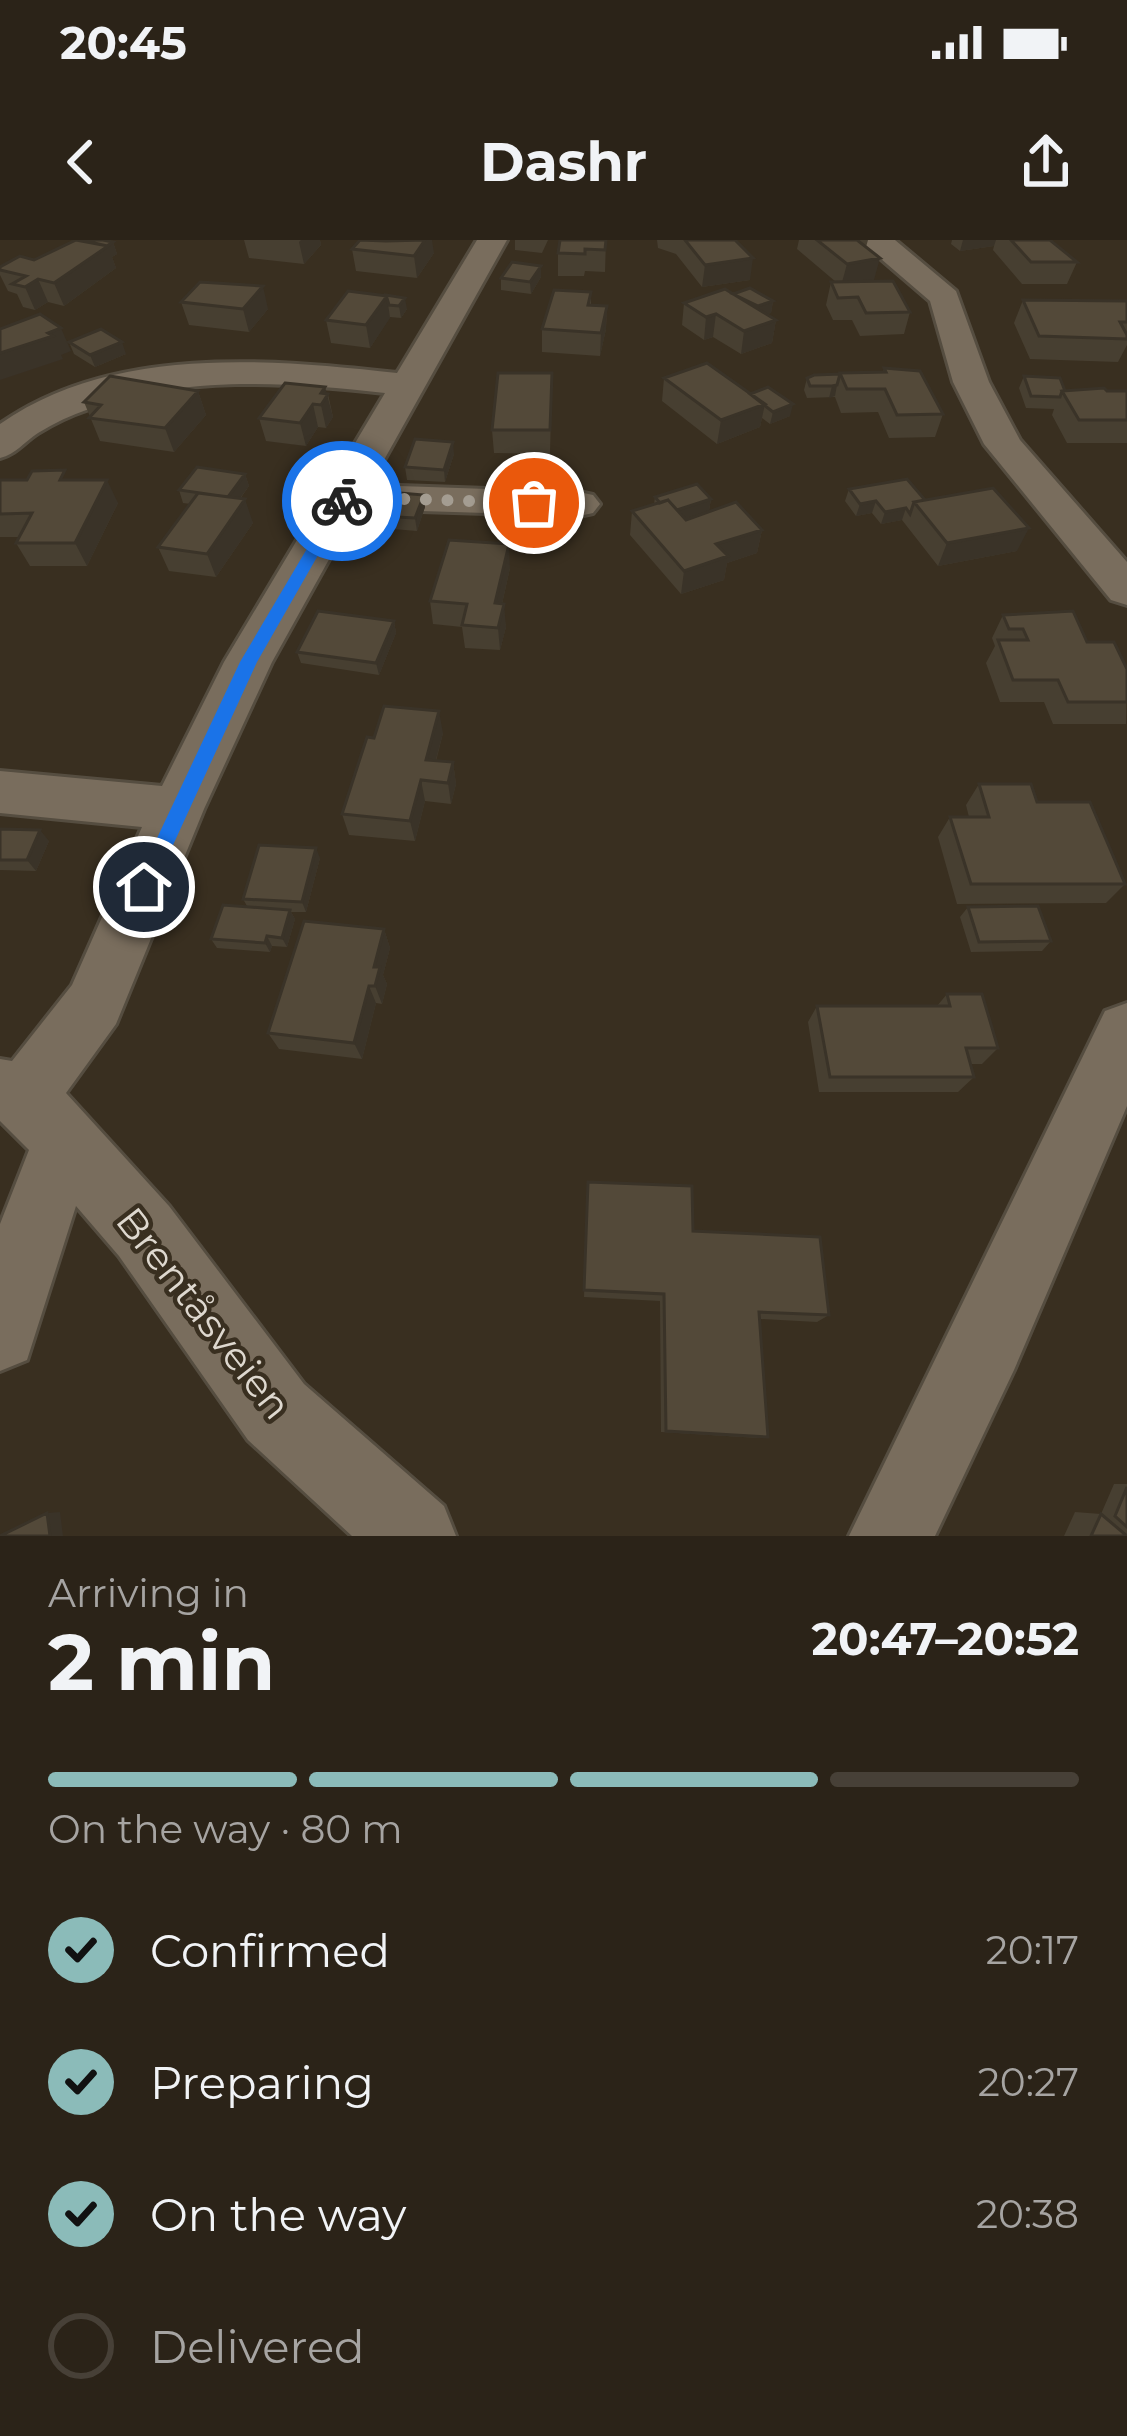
<!DOCTYPE html>
<html lang="en">
<head>
<meta charset="utf-8">
<style>
	body { margin:0; font-family:Montserrat,sans-serif; background:#332b21; color:#f1f3f6; height:100vh; display:flex; flex-direction:column; font-size:45px; white-space:nowrap }
	* { box-sizing:border-box; margin:0 }
	p { font-size:39px; color:#a6a4a2 }
	.icon { flex:none; width:66px; height:66px; fill:none; stroke:currentColor; stroke-width:2; stroke-linecap:round; stroke-linejoin:round }
	.map { position:relative; height:1296px; overflow:hidden }
	.panel { display:flex; flex-direction:column; background:#2b2318; flex:1 }
	.panel>* { flex:none }
	.pin { position:absolute; display:grid; place-items:center; width:102px; height:102px; color:#fff; margin:-51px; border:6px solid #fff; border-radius:50%; box-shadow:0 3px 12px #0007 }
	.courier { position:absolute; display:grid; place-items:center; width:120px; height:120px; margin:-60px; border:9px solid #1a73e8; border-radius:50%; background:#fff; color:#222; box-shadow:0 3px 15px #0007 }
	.headline em { font-style:normal; font-weight:700 }
	.headline div { display:flex; flex-direction:column-reverse }
	.headline { display:flex; align-items:center; justify-content:space-between; height:204px; padding:0 48px }
	h1 { font-size:78px; font-weight:700; line-height:90px }
	.bar { display:grid; grid-template-columns:repeat(4,1fr); gap:18px 12px; align-content:center; height:144px; padding:0 48px }
	.bar i { height:15px; border-radius:9px; background:#474037 }
	.bar .selected { background:#8bbbb9 }
	.bar p { grid-column:span 4 }
	ol { padding:0 48px; list-style:none }
	li { display:flex; align-items:center; gap:36px; height:132px }
	li p { margin-inline-start:auto }
	li .icon { padding:12px; border-radius:50%; background:#8bbbb9; color:#111; stroke-width:4 }
	li:last-child { color:#a6a4a2 }
	li i { width:66px; height:66px; border:6px solid #474037; border-radius:50% }
	.status { display:flex; justify-content:space-between; align-items:center; height:84px; padding:0 60px; background:#2b2318; direction:ltr }
	.status svg { height:33px; fill:currentColor }
	header { display:flex; justify-content:space-between; align-items:center; height:156px; padding:0 48px; background:#2b2318; font-size:54px; font-weight:700 }
	.map>svg:first-child { display:block }
	.lines { fill:none; stroke-linecap:round; stroke-linejoin:round }
	.minor-casing { stroke:#554d40; stroke-width:6 }
	.minor { fill:#796d5d; fill-rule:evenodd }
	.wall { fill:#473f31 }
	.shaded-wall { fill:#3a3328 }
	.building { fill:#534939; stroke:#3a3328; stroke-width:3 }
	.route { fill:#1a73e8 }
	.done { stroke:#a49d92; stroke-width:12; stroke-dasharray:0 21.6 }
	.labels { text-anchor:middle; dominant-baseline:central; stroke-width:9; stroke-linejoin:round; paint-order:stroke }
	.near-street-label { font-size:39px; fill:#ded8cf; stroke:#392f20 }
</style>
</head>
<body>
<div class="status"><b>20:45</b><svg viewBox="0 0 49 12"><path d="M0 12V9h3v3zM5 12V6h3v6zM10 12V3h3v9zM15 12V0h3v12zM26 1h20v11H26zM47 4h2v5h-2z"/></svg></div>
<header><svg class="icon" aria-label="back" viewBox="0 0 24 24"><path d="M15 5l-7 7 7 7"/></svg>Dashr<svg class="icon" aria-label="share" viewBox="0 0 24 24"><path d="M12 15V3M7 8l5-5 5 5M5 13v7h14v-7"/></svg></header>
<div class="map">
<svg width="1127" height="1296" viewBox="0 0 1127 1296">
	<rect width="100%" height="100%" fill="#392f20"/>
	<g class="lines">
		<defs>
			<path id="minor" d="M477 0H507L370 245 579 252 593 255 600 264 593 273 579 276 357 269 272 422 204 569 116 784 66 853 169 966 304 1144 444 1266 456 1296H352L248 1200 119 1016 76 966 27 1120 0 1131V984L29 910 0 881V819L12 821 72 745 142 587 0 573V531L162 546 224 422 385 153C286 142 185 135 89 169 71 175 54 183 38 193 24 202 16 214 0 218V184C112 105 269 119 397 133Z
				M859 0H895L956 51 989 142 1020 200 1127 322V365L1111 360 984 204 953 142 930 61Z
				M1127 763V866L1014 1130 935 1296H849L1105 771Z"/>
		</defs>
		<!-- minor casing -->
		<use href="#minor" class="minor-casing"/>
		<!-- minor -->
		<use href="#minor" class="minor"/>
	</g>
	<!-- wall -->
	<path class="wall" d="M244 0H320L321 5 304 24 249 18Z
		M515 0H548L542 13 515 10Z
		M606 0 605 32 585 31 584 36H558V13Z
		M657 0H735L750 40 702 47 676 14 658 8Z
		M799 0H868L866 7 874 40 868 41 910 72 904 94 860 96 852 80H833L826 65 831 42H836L797 9Z
		M952 0H1050L1077 22 1067 44H1022L993 10 994 6 960 11 951 4Z
		M113 2 117 14 112 17 116 28 64 66 48 62 35 70 23 67 17 54 8 51 0 35V27Z
		M352 9 434 13 417 38 356 31Z
		M541 37 531 54 501 50V38Z
		M348 51 407 69 401 78 390 77 370 108 331 103 326 80Z
		M591 52V65L607 66 606 89 600 116 542 112V89Z
		M733 54 773 61 771 73 766 74 776 80 772 103 741 114 713 97 704 100 682 85 684 63Z
		M1023 60 1127 61V105L1118 122 1030 119 1014 83Z
		M181 62 268 69 249 92 189 85Z
		M69 102 126 114 95 127 74 114Z
		M884 128 943 174 935 197 889 198 878 172 841 173 835 157 807 158 804 150 807 138 883 132Z
		M552 133 550 214 494 213 492 190Z
		M1024 136 1065 151H1127V203H1067L1052 175 1054 169 1026 168 1019 148Z
		M664 138 750 154 790 176 770 184 762 178 760 187 717 204 662 161Z
		M198 151 206 175 174 212 100 201 84 162Z
		M326 154H328L333 177 326 188 318 187 306 206 266 201 259 178Z
		M454 214 445 242 407 240 405 227Z
		M245 234 249 246 240 259 253 283 216 337 169 331 158 307 191 264 183 263 179 250Z
		M0 240H70L118 263 87 326H30L16 303 19 297H0Z
		M849 249 925 260 1017 311 938 326 902 280 881 284 872 273 856 276 845 261Z
		M424 255 425 267 417 291 381 288 379 276Z
		M655 257 711 259 709 271 685 279 762 290 757 313 727 323 724 340 681 354 630 295 632 271 654 264Z
		M510 328 502 364 506 387 500 410 465 408 462 387 433 384 430 361Z
		M1003 375 1087 402 1127 429 1126 484H1053L1044 462H1000L986 423 995 406 992 398Z
		M394 381 396 393 379 435 301 423 297 412Z
		M443 493 436 521 453 522 456 544 451 564 425 561 415 601 349 595 342 574 374 498Z
		M979 544 1037 562 1125 644 1106 663 957 664 938 597 950 577H969L966 565Z
		M0 589 49 601 36 631 0 630Z
		M320 618 306 672H291L295 679 287 707 272 706 270 712 217 708 211 699 247 666 243 659Z
		M968 667 1051 701 1042 711 971 712 960 677Z
		M384 689 390 708 383 735 387 744 382 764 376 763 362 819 279 809 268 793Z
		M947 754 998 808 982 824H970L974 837 958 852H819L808 782 817 766H937Z
		M588 942 693 991 829 1075 817 1082 760 1079 768 1197 759 1198 661 1192 660 1061 584 1057Z
		M1114 1244H1127V1296H1064L1075 1272 1101 1274Z"/>
	<!-- shaded-wall -->
	<path class="shaded-wall" d="M301 0H320L321 5 304 24 299 2Z
		M425 0H432L434 13 417 38 414 16Z
		M963 0H996L994 6 960 11Z
		M113 2 117 14 112 17 116 28 64 66 54 43Z
		M753 18 750 40 702 47 705 25Z
		M880 18 874 40 841 46 847 24Z
		M541 26V37L531 54 530 42Z
		M38 39 48 62 35 70 25 47Z
		M263 46 268 69 249 92 243 69Z
		M387 56 390 78 370 108 366 85Z
		M405 58 407 69 401 78 399 66Z
		M773 61 771 73 756 78 758 66Z
		M607 66 606 89 600 116 601 93Z
		M716 74 713 97 704 100 706 77Z
		M776 80 772 103 741 114 744 91Z
		M61 88 71 111 61 115 63 119 0 140V113Z
		M122 102 126 114 95 127 90 115Z
		M837 145 835 156 829 158 832 146Z
		M325 147 333 177 326 188 321 165V153Z
		M198 151 206 175 174 212 165 188Z
		M313 164 318 187 306 206 300 183Z
		M765 164 760 187 717 204 721 180Z
		M793 164 790 176 770 184 773 172Z
		M453 202 454 214 445 242 444 230Z
		M245 234 249 246 232 269 228 257Z
		M107 240 118 263 87 326 75 303Z
		M424 255 425 267 417 291 415 278Z
		M245 259 253 283 216 337 207 314Z
		M711 259 709 271 668 284 669 272Z
		M876 261 872 273 856 276 860 264Z
		M906 268 902 280 881 284 885 272Z
		M1029 288 1017 311 938 326 947 303Z
		M762 290 757 313 727 323 724 340 681 354 684 331 716 304Z
		M509 304 510 328 497 386 495 363Z
		M504 364 506 387 500 410 498 388Z
		M394 381 396 393 379 435 376 423Z
		M439 471 443 493 430 542 426 520Z
		M453 522 456 544 451 564 448 543Z
		M421 540 425 561 415 601 410 581Z
		M40 590 49 601 36 631 27 620Z
		M316 608 320 618 306 672 302 662Z
		M290 670 295 679 287 707 282 698Z
		M384 689 390 708 383 735 387 744 382 764 375 746 374 727Z
		M267 696 272 706 270 712 265 703Z
		M369 746 376 763 362 819 354 803Z
		M60 1272 63 1296H50L47 1273Z"/>
	<!-- building -->
	<path class="building" d="M76 0 108 6 54 43 38 39 25 47 12 44 26 36 0 30V27L20 16 34 20Z
		M88 0H103L113 2 107 6 86 1Z
		M360 0 386 1 425 0 414 16 352 9Z
		M560 0H606L605 10 585 9V14L558 13Z
		M685 0H735L753 18 705 25Z
		M817 0H857L880 18 847 24Z
		M1011 0H1050L1077 22H1031Z
		M512 22 541 26 530 42 501 38Z
		M893 41 910 72 866 73 858 57 838 58 831 42Z
		M200 42 263 46 243 69 181 62Z
		M750 48 773 61 758 66 733 54Z
		M725 49 776 80 744 91 716 74 706 77 684 63Z
		M554 50 591 52 588 65 607 66 601 93 542 89Z
		M348 51 387 56 366 85 326 80Z
		M386 55 405 58 399 66 389 65Z
		M1023 60 1127 61V82H1120L1127 95V99L1039 96Z
		M40 74 61 88 48 93 53 96 0 113V89Z
		M101 89 122 102 90 115 69 102Z
		M707 123 765 164 721 180 664 138Z
		M884 128 920 131 943 174 897 175 885 149H847L840 133 886 132Z
		M498 133H552L550 190H492Z
		M840 134 837 145 832 146H810L807 138 814 135Z
		M110 136 198 151 165 188 89 178 101 165 84 162Z
		M1024 136 1060 138 1065 151H1062L1060 157 1031 156Z
		M285 143 325 147 321 153 328 154 321 165 313 164 300 183 259 178Z
		M768 147 793 164 773 172 750 154Z
		M1104 148 1107 151H1127V180H1079L1062 151Z
		M415 199 453 202 444 230 405 227Z
		M197 227 245 234 228 257 179 250Z
		M65 230 60 240H107L75 303H16L32 273 0 274V240H27L32 231Z
		M907 239 925 260 914 262 910 274 906 268 885 272 876 261 860 264 849 249Z
		M697 244 711 259 677 270 668 260 660 263 655 257Z
		M993 248 1029 288 947 303 914 262Z
		M388 252 424 255 415 278 379 276Z
		M198 253 245 259 207 314 158 307Z
		M668 260 686 280 736 262 762 290 716 304 728 316 684 331 632 271Z
		M449 300 509 304 495 363 504 364 498 388 462 385 467 364 430 361Z
		M318 371 394 381 376 423 297 412Z
		M1073 371 1087 402H1114L1127 429V462H1068L1058 440H1013L998 400H1028L1023 389H1009L1003 375Z
		M384 466 439 471 426 520 453 522 448 543 421 540 410 581 342 574 367 497 374 498Z
		M979 544H1031L1037 562H1090L1125 644H971L950 577H989Z
		M0 589 40 590 27 620H0Z
		M259 605 316 608 302 662 243 659Z
		M223 665 290 670 282 698 267 696 265 703 211 699Z
		M1038 666 1051 701 979 702 968 667Z
		M304 681 384 689 374 727H380L375 746H369L354 803 268 793Z
		M947 754H982L998 808H966L974 837H830L817 766H950Z
		M588 942 692 946 693 991 820 997 829 1075 759 1072 768 1197 666 1191 664 1054 584 1050Z
		M1127 1247V1287L1115 1276Z
		M47 1273 50 1296H0Z
		M1101 1274 1127 1296H1091Z"/>
	<!-- route -->
	<path class="route" d="M337 258 349 261 257 422 151 653H137L134 647 240 422Z"/>
	<g class="lines">
		<!-- done -->
		<path class="done" d="M342 261 344 257 534 263"/>
	</g>
	<g class="labels">
		<!-- near-street labels -->
		<g class="near-street-label">
			<text transform="translate(204 1073) rotate(52)">Brentåsveien</text>
		</g>
	</g>
</svg>
<div class="pin" style="left:534px;top:263px;background:#ea580c"><svg class="icon" aria-label="bag" viewBox="0 0 24 24"><path d="M5 8h14l-1 12H6zM9 8a3 3 0 0 1 6 0"/></svg></div>
<div class="pin" style="left:144px;top:647px;background:#1f2937"><svg class="icon" aria-label="home" viewBox="0 0 24 24"><path d="M3 11l9-7 9 7M6 9v11h12V9"/></svg></div>
<div class="courier" style="left:342px;top:261px"><svg class="icon" aria-label="bike" viewBox="0 0 24 24"><circle cx="6" cy="16" r="4"/><circle cx="18" cy="16" r="4"/><path d="M6 16l4-8h5l3 8M10 8l3 8H6M13 5h3"/></svg></div>
</div>
<section class="panel">
<div class="headline"><div><h1>2 min</h1><p>Arriving in</p></div><em>20:47–20:52</em></div>
<div class="bar"><i class="selected"></i><i class="selected"></i><i class="selected"></i><i></i><p>On the way · 80 m</p></div>
<ol>
<li><svg class="icon" aria-label="check" viewBox="0 0 24 24"><path d="M5 12l5 5 9-10"/></svg>Confirmed<p>20:17</p></li>
<li><svg class="icon" aria-label="check" viewBox="0 0 24 24"><path d="M5 12l5 5 9-10"/></svg>Preparing<p>20:27</p></li>
<li><svg class="icon" aria-label="check" viewBox="0 0 24 24"><path d="M5 12l5 5 9-10"/></svg>On the way<p>20:38</p></li>
<li><i></i>Delivered</li>
</ol>
</section>
</body>
</html>
